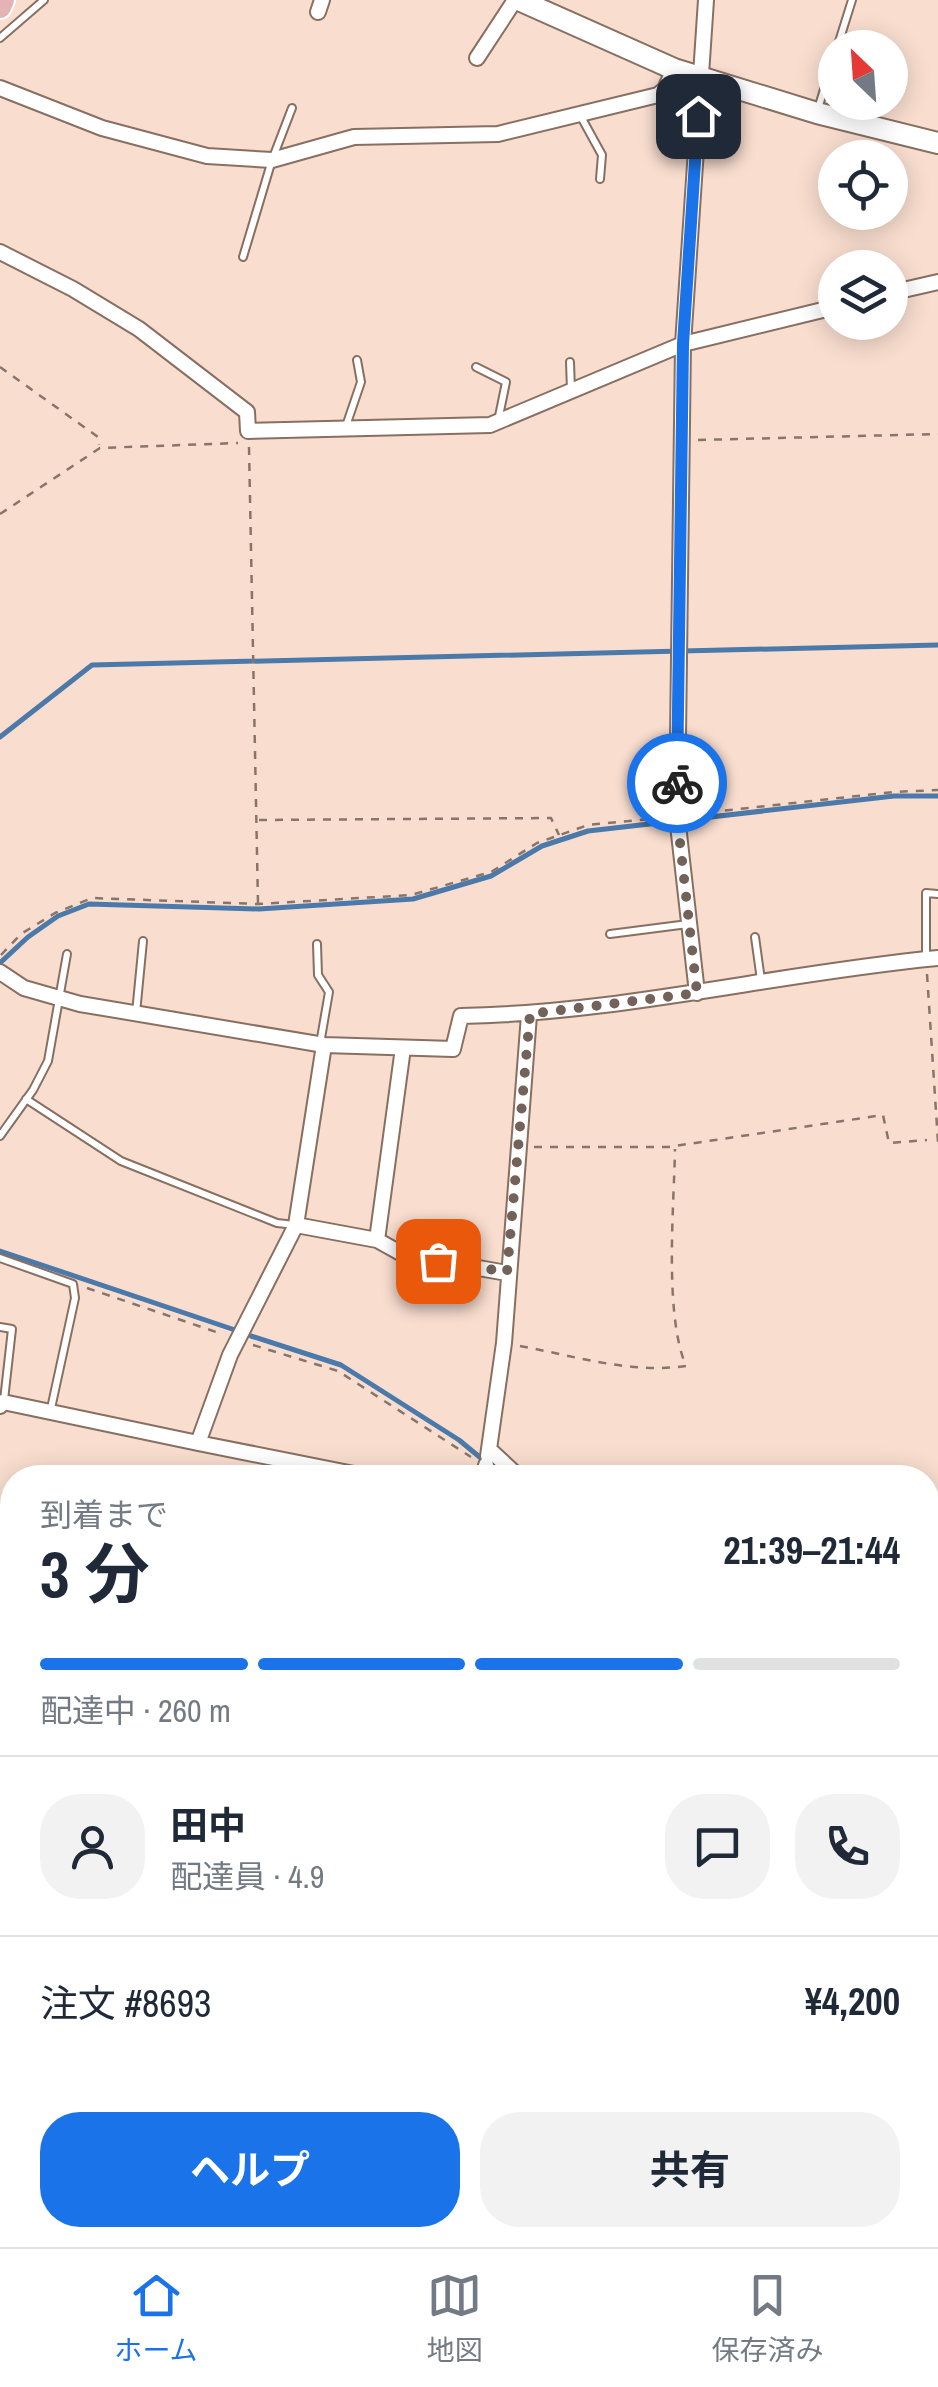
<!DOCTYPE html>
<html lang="ja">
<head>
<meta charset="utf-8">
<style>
	body { margin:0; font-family:"Archivo Narrow","Noto Sans JP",sans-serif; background:#f2f2f3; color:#1f2937; height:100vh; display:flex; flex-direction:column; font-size:38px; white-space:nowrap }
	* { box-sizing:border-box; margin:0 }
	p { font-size:32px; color:#747a83 }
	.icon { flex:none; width:55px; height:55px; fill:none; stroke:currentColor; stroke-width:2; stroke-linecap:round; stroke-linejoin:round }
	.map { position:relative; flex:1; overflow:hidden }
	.details { position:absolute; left:0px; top:1465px; width:940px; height:782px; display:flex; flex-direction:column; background:#fff; border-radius:40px 40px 0 0; box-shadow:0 5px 25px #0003 }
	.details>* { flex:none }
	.needle { width:65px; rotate:335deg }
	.tools { position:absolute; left:818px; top:30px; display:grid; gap:20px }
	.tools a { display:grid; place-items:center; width:90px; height:90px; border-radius:50%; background:#fff; box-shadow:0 5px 25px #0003; font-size:50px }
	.pin { position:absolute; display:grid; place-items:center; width:85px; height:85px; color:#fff; margin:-42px; border-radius:20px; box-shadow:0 5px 15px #0006 }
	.courier { position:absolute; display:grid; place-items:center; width:100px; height:100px; margin:-50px; border:8px solid #1a73e8; border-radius:50%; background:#fff; color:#222; box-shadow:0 2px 12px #0007 }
	.overview em { font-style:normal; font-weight:700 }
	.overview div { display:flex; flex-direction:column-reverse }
	.overview { display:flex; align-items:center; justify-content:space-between; height:170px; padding:0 40px }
	h1 { font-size:65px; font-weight:700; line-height:75px }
	.bar { display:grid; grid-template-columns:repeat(4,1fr); gap:15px 10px; align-content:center; height:120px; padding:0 40px }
	.bar i { height:12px; border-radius:8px; background:#e0e1e3 }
	.bar .on { background:#1a73e8 }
	.bar p { grid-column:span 4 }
	.line { display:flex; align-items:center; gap:25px; padding:0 40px; border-top:2px solid #e0e1e3 }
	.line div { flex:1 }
	.round { display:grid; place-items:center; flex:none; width:105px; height:105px; border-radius:40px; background:#f2f2f3 }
	.button { display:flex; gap:20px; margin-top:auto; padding:20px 40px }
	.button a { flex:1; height:115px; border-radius:40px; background:#1a73e8; color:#fff; font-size:40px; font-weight:700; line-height:115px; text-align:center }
	.button a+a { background:#f2f2f3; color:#1f2937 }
	.tabs { display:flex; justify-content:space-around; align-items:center; height:140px; border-top:2px solid #e0e1e3; background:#fff; font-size:28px; color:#747a83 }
	.tabs a { display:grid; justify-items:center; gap:5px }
	.tabs .on { color:#1a73e8 }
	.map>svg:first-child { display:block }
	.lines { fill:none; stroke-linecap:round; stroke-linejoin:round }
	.stream { stroke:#4a79aa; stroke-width:5 }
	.lane-casing { stroke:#876f62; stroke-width:10 }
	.street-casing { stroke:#876f62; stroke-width:18 }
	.secondary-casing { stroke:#876f62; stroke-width:24 }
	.primary-casing { stroke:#fff; stroke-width:26 }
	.path { stroke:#87756b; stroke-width:2.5; stroke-dasharray:8 8; stroke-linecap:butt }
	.lane { stroke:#fff; stroke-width:6 }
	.street { stroke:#fff; stroke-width:14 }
	.secondary { stroke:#fff; stroke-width:20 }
	.primary { stroke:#e5b2b5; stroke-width:22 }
	.done { stroke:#726259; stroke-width:10; stroke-dasharray:0 18 }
	.route { stroke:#1a73e8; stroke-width:12 }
</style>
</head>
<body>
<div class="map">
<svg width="938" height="2247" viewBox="0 0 938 2247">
	<rect width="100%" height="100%" fill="#f9decf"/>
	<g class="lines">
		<!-- stream -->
		<path class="stream" d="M0 737 92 665 938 645
			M0 963 28 937 58 916 89 904 259 909 413 899 491 876 542 846 588 831 894 796H938
			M0 1251 238 1331
			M251 1336 341 1365 459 1440 505 1478
			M865 2235 874 2247"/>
		<defs>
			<path id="lane" d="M0 38 44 0
				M837 48 852 0
				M818 109 835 53
				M580 115 602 155 600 179
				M243 257 272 160 292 108
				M570 362 571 390
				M476 367 506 382 498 421
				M346 426 361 382 357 360
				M610 934 688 924
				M755 937 761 980
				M317 944 318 975 329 992 320 1044
				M926 958V893L938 894
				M136 1013 143 941
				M26 1099 121 1161 277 1223 295 1225
				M0 1136 33 1090 48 1061 67 954
				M0 1258 73 1284 75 1298 50 1413
				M0 1327 12 1329 4 1400
				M0 1679H12
				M38 2247 40 2235"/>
			<path id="street" d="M318 12 322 0
				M477 58 515 0
				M0 88 102 128 207 156 272 160 354 137 498 134 658 95 665 89 674 69
				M0 252 73 289 139 329 247 412 248 431 490 425 683 344 835 307
				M890 293 938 282
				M0 972 24 988 80 1004 324 1045 453 1049 461 1016C622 1013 778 973 938 958
				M697 993 677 816 683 344 706 0
				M296 1225 377 1240 404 1255 507 1273
				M377 1240 403 1048
				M0 1406 3 1402 198 1443 230 1355 296 1225 324 1045
				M198 1443 354 1474
				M490 1450 520 1478
				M488 1456 504 1343 529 1015
				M484 1478 486 1465
				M928 1690 938 1693
				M928 2146 938 2143
				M737 2235 738 2247
				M674 2247 706 2235"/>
			<path id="secondary" d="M519 0 674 69 817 113 938 143
				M928 1977 938 1976
				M0 1979 12 1982"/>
			<path id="primary" d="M0 7 3 0"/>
		</defs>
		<!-- lane casing -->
		<use href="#lane" class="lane-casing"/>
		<!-- street casing -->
		<use href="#street" class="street-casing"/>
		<!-- secondary casing -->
		<use href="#secondary" class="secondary-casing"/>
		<!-- primary casing -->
		<use href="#primary" class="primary-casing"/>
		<!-- path -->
		<path class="path" d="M0 367 98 437 99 445
			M698 440 938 434
			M249 447 258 904
			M0 514 100 448 238 443
			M693 814 894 792 938 790
			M259 820 551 818 559 835
			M1 955 21 934 55 913 92 898 258 904 411 895 491 872 537 843 588 825 660 818
			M927 974 938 1142
			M534 1147H668L883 1115 889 1143 927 1140
			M87 1288 222 1334
			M253 1345 338 1371 471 1457
			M520 1346C575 1356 630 1374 686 1366 664 1314 674 1207 675 1149
			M928 2210 938 2218
			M858 2235 865 2247"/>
		<!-- lane -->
		<use href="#lane" class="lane"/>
		<!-- street -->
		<use href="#street" class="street"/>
		<!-- secondary -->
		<use href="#secondary" class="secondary"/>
		<!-- primary -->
		<use href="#primary" class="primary"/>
	</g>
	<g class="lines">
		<!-- done -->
		<path class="done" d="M438 1261 507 1272 530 1014 697 993 677 816V783"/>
		<!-- route -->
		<path class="route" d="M677 783 683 344 698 116"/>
	</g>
</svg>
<div class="tools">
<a><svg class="needle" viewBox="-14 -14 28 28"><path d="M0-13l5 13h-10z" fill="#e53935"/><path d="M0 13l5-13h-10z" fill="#747a83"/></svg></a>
<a><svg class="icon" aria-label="locate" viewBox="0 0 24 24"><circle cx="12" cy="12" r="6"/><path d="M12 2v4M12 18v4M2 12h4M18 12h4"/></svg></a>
<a><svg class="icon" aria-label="layers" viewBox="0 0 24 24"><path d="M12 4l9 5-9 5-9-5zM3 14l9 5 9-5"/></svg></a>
</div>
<div class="pin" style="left:438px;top:1261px;background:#ea580c"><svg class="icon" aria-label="bag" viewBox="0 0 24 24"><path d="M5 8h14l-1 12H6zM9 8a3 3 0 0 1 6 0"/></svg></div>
<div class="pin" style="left:698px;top:116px;background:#1f2937"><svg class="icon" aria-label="home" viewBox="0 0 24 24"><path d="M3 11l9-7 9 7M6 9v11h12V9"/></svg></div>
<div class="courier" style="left:677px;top:783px"><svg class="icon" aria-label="bike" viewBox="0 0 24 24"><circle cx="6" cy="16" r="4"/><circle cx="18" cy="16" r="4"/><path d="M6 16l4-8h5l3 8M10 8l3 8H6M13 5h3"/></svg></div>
<section class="details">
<div class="overview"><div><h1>3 分</h1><p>到着まで</p></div><em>21:39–21:44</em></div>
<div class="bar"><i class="on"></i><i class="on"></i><i class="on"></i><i></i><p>配達中 · 260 m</p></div>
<div class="line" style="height:180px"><a class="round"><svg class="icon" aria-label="person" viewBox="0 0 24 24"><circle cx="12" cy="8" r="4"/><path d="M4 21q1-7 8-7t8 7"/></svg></a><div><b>田中</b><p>配達員 · 4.9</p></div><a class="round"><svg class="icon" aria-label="chat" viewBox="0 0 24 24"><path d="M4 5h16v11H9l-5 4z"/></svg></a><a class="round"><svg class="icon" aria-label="phone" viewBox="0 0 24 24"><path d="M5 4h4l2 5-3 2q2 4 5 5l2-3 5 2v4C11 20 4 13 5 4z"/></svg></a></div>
<div class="line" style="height:130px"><div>注文 #8693</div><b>¥4,200</b></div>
<div class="button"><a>ヘルプ</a><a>共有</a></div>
</section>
</div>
<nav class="tabs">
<a class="on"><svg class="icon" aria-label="home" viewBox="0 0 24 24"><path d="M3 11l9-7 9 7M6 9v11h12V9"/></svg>ホーム</a>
<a><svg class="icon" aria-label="map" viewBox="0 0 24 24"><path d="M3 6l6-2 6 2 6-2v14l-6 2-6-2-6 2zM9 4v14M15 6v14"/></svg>地図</a>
<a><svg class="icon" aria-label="saved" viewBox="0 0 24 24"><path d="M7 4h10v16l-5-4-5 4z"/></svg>保存済み</a>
</nav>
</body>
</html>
